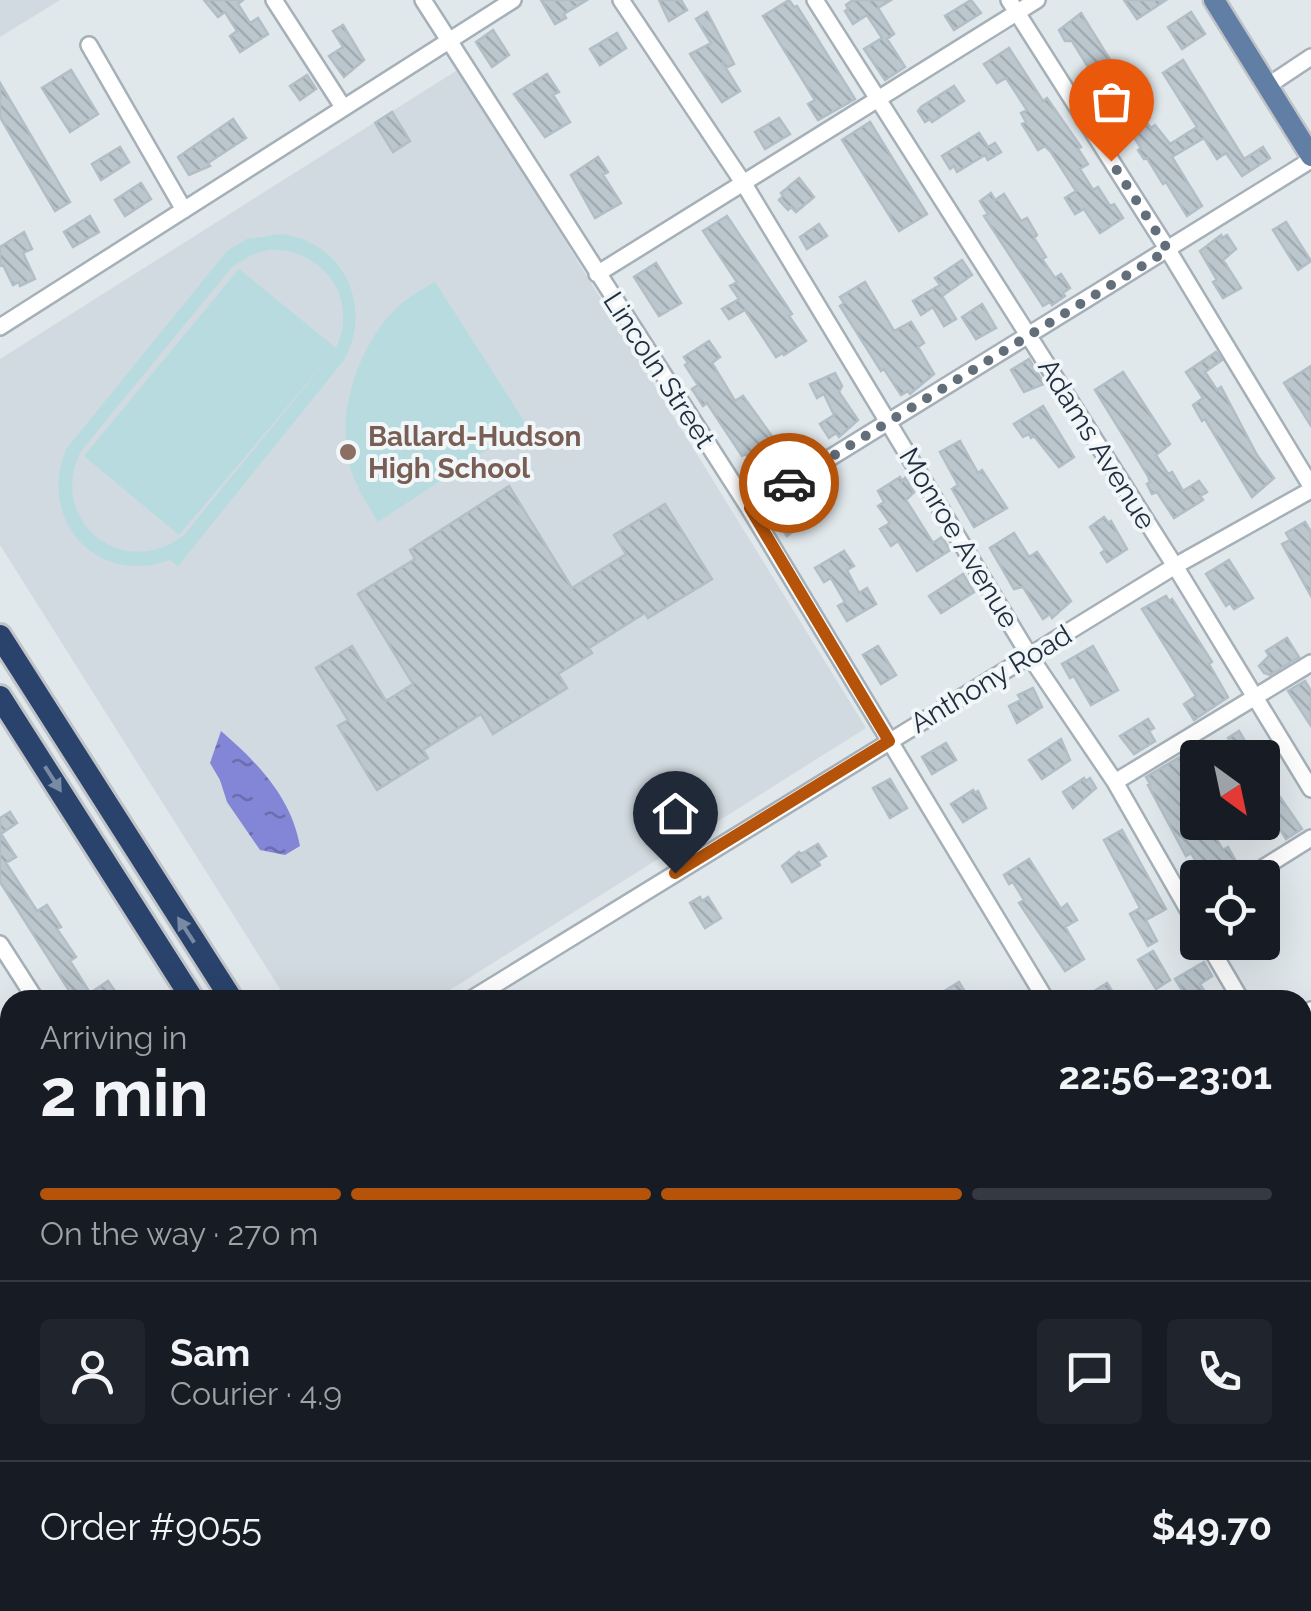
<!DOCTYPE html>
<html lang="en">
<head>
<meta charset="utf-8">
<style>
	body { margin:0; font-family:Raleway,sans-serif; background:#20242c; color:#f1f3f6; height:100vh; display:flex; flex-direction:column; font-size:38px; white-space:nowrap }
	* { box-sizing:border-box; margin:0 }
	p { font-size:32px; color:#9ea1a6 }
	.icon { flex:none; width:55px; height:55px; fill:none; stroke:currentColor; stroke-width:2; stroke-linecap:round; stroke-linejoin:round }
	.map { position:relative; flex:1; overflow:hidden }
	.drawer { position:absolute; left:0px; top:990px; width:1312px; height:622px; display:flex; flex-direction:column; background:#171b24; border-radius:30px 30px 0 0; box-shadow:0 10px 40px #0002 }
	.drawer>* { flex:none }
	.needle { width:65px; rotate:147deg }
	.controls { position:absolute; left:1180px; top:740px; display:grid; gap:20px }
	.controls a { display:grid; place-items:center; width:100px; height:100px; border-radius:10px; background:#171b24; box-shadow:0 10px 40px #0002; font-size:50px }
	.pin { position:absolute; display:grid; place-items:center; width:85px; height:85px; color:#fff; margin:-102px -42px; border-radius:50% 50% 50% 0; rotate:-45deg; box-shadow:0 0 10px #0007 }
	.pin .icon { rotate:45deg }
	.courier { position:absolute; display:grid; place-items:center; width:100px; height:100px; margin:-50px; border:8px solid #b45309; border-radius:50%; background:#fff; color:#222; box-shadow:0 2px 12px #0007 }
	.head em { font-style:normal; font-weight:700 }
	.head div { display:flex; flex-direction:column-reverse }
	.head { display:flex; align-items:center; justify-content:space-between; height:170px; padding:0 40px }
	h1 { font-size:65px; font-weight:700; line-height:75px }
	.bar { display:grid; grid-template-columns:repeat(4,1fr); gap:15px 10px; align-content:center; height:120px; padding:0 40px }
	.bar i { height:12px; border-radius:8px; background:#363941 }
	.bar .selected { background:#b45309 }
	.bar p { grid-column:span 4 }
	.line { display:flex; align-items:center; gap:25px; padding:0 40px; border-top:2px solid #363941 }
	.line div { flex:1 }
	.round { display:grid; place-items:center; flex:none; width:105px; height:105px; border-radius:10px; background:#20242c }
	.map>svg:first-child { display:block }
	.built { fill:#d1dae0 }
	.grass { fill:#b7dbdf; fill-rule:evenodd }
	.water { fill:url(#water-ripples) }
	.building { fill:url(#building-back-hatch); stroke:#b2bec6; stroke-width:2.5 }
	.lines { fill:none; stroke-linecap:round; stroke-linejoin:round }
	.minor-casing { stroke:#a6b0b8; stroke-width:20 }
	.major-casing { stroke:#c0c4c9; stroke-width:25 }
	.highway-casing { stroke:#c0c4c9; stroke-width:28 }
	.minor { stroke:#fff; stroke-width:15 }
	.major { stroke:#617ea5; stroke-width:20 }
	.highway { stroke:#29436c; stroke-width:22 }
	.oneway { fill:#798ba4 }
	.done { stroke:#636e7b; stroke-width:10; stroke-dasharray:0 18 }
	.route { stroke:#b45309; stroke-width:12 }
	.education-dot { fill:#8d6e63; stroke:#f1f6f8; stroke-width:4 }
	.labels { text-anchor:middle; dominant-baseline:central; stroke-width:8; stroke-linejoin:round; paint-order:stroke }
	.street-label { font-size:28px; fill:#1f2d3e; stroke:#f1f6f8 }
	.education-label { font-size:28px; font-weight:bold; fill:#785e54; stroke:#f1f6f8; text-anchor:start }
</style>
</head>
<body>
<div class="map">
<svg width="1311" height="1611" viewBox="0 0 1311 1611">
	<defs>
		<pattern id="water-ripples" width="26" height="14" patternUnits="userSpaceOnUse" patternTransform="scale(2.5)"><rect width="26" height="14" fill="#8385d6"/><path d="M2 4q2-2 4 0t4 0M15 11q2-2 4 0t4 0" fill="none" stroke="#6b6daf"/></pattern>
		<pattern id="building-back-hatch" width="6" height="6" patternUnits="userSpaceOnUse" patternTransform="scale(2.5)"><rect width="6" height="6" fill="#bbc6cd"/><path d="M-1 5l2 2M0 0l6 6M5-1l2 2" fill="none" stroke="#a0aab1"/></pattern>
	</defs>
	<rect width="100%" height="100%" fill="#e0e8ec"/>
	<!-- built -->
	<path class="built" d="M0 0H60L0 37Z
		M459 69 866 728 434 1000H287L0 545V359Z
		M0 1438 10 1455V1602L100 1603 105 1611H0Z
		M460 1602 610 1603 615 1611H446Z"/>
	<!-- grass -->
	<path class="grass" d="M282 234C343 242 374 306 344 360L178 566 170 560C96 587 36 519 67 448L227 251 247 239ZM268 250C322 247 360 298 336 348L239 269 84 456 179 535 335 350 184 535C123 583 46 520 81 451L232 267 251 255Z
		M435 282 526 424 378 522C366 502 353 482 348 459 337 407 362 337 402 303 412 295 424 288 435 282Z"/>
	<!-- water -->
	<path class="water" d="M221 731C257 762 291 797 300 846L285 855 260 850 227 802 220 780 210 763Z"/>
	<!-- building -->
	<path class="building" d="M204 0H243L238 4 250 23 258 18 268 34 240 52 230 36 237 31 225 12 218 17Z
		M541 0H587L564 14 566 18 555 24Z
		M659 0H681L687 10 669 21Z
		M789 0 794 7 797 6 855 99 818 120 808 104 815 100 763 16Z
		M853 0H891L878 8 894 34 887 39 905 67 885 80 864 49 882 38 867 15 853 24 845 11 848 9 846 5Z
		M971 0 981 13 954 30 945 16Z
		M1124 0H1166L1137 19Z
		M707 12 734 64 726 68 722 62 740 91 722 102 690 54 711 43 696 19Z
		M1191 12 1205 34 1182 49 1168 27Z
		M1081 13 1135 100 1116 112 1072 41H1065L1059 30Z
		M343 25 364 60 344 77 329 56 343 47 333 31Z
		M493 30 509 55 492 67 476 42Z
		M617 33 626 48 600 65 590 49Z
		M1009 48 1043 101 1047 98 1081 147 1078 149 1088 164 1080 169 1093 190 1098 187 1110 206 1114 204 1123 218 1100 233 1084 209 1075 214 1065 198 1076 191 1051 152 1045 146 1038 150 1032 140 1022 124 1026 122 1021 113 1027 110 1006 78 997 83 984 64Z
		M1183 60 1244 159 1263 147 1270 158 1242 176 1226 153 1217 159 1204 138 1172 157 1202 206 1187 216 1166 182 1163 184 1147 158 1144 159 1138 150 1141 148 1131 133 1147 123 1151 128 1155 125 1170 144 1197 127 1163 73Z
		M71 70 98 114 70 132 42 88Z
		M547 74 559 92 553 95 570 122 545 137 514 94Z
		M307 75 316 89 300 100 290 86Z
		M0 83 70 202 55 211 0 117Z
		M954 86 964 101 932 122 930 119 925 122 918 111 921 107Z
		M392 112 410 141 393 152 375 123Z
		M779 118 790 134 765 149 755 132Z
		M233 119 246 138 208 163 210 166 189 175 178 157Z
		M870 122 927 214 899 231 842 140Z
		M979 133 988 147 995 143 1001 152 988 160 985 155 957 172 954 166 950 169 942 156Z
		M120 147 129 162 101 180 92 164Z
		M598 157 608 172 603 175 621 203 595 218 571 175Z
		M799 178 814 197 796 212 791 207 788 210 779 200 783 196 781 193Z
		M141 183 151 199 125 216 115 200Z
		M991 193 995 200 1004 194 1021 221 1027 218 1037 235 1034 238 1046 257 1042 259 1055 278 1061 274 1070 288 1063 293 1065 296 1052 305 1050 302 1043 306 984 216 988 214 980 201Z
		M90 216 99 232 73 247 64 232Z
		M727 216 792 314 789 316 806 341 784 355 783 353 776 357 745 310 729 319 722 309 739 299 730 286 737 282 703 231Z
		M1286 222 1311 261 1298 270 1273 230Z
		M819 224 827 236 807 249 800 237Z
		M24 232 32 249 23 253 35 279 20 286 19 282 13 285 3 265 0 266V247Z
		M1221 235 1222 238 1227 235 1236 249 1223 260 1241 288 1223 298 1213 282 1217 280 1200 251Z
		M962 260 972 275 942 296 956 319 944 326 933 307 921 315 913 301 940 285 935 278Z
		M656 263 681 303 659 316 634 277Z
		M865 282 894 331 911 322 924 343 918 347 934 374 910 394 908 391 901 395 884 369 881 371 840 306 844 303 840 297Z
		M982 304 996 328 976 339 962 317Z
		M709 341 720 357 712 363 735 401 743 396 792 464 772 481 770 478 764 482 746 454 742 456 707 403 703 406 692 389 698 385 685 365 688 363 684 357Z
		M1216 352 1222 360 1205 372 1217 390 1221 387 1257 455 1274 478 1252 497 1205 419 1202 421 1193 405 1203 398 1186 372Z
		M1029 359 1044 384 1024 392 1011 370Z
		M1311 366V426L1284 383Z
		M1123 372 1170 444 1156 455 1168 474 1172 472 1183 491 1199 481 1207 492 1200 496 1203 500 1174 518 1157 492 1152 494 1147 484 1150 482 1148 476 1095 390Z
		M835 373 842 386 839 392 858 420 839 437 836 433 829 438 820 424 834 415 824 394 817 398 810 384Z
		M1043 406 1074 457 1059 467 1034 436 1031 438 1029 434 1023 437 1014 424Z
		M960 441 978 473 982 470 1007 508 974 527 952 489 958 485 940 452Z
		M900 477 902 481 905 478 914 492 906 500 933 543 942 537 950 550 917 571 898 541 891 546 880 529 890 523 878 506 884 502 878 491Z
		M509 486 572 588 626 554 614 535 665 504 712 579 648 618 645 613 589 648 592 653 558 674 567 688 493 734 481 714 423 750 428 758 377 790 338 726 348 720 316 668 352 646 386 701 413 684 358 594 415 559 410 550Z
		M789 505 797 516 801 513 807 522 787 536 773 517Z
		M1104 517 1109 523 1111 521 1127 549 1107 562 1101 553 1105 550 1090 527Z
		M1305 522 1311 532V596L1282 544 1290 540 1286 533Z
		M1014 533 1029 557 1037 552 1071 601 1052 618 1050 614 1043 619 1023 587 1014 589 990 548Z
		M844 551 854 566 847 570 859 593 867 588 876 604 847 621 838 606 845 602 831 578 824 582 815 568Z
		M1229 560 1253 598 1234 609 1230 603 1226 606 1206 574Z
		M963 574 974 592 941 613 929 596Z
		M1166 596 1169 601 1172 599 1212 662 1209 664 1228 697 1194 720 1184 704 1196 696 1142 609Z
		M1287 638 1299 657 1270 675 1264 673 1259 666 1269 656 1266 651Z
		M878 646 896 675 881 684 863 655Z
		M1093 646 1118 690 1091 705 1074 676 1070 678 1062 664Z
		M1305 681 1311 691V726L1288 691Z
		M1033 688 1042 707 1017 723 1009 706 1021 700 1018 695Z
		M1148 719 1154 728 1149 731 1155 741 1134 754 1120 736Z
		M1239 731 1251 751 1241 758 1228 738Z
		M1061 739 1070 760 1042 779 1029 760Z
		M946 743 956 760 932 774 922 757Z
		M1190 751 1198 763V832L1208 825 1223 850 1228 847 1237 863 1214 878H1206L1191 853 1186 856 1148 785 1150 784 1146 777Z
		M1084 778 1086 781 1090 778 1096 788 1073 808 1063 792Z
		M890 779 907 808 890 818 873 788Z
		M973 790 975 793 978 791 986 808 963 822 951 804Z
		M1280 797 1302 829 1286 839 1274 819 1262 825V807Z
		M10 812 17 823 1 834 16 857 6 863 37 911 47 905 61 927 57 929 76 957 70 961 90 993 108 981 121 1000H75L0 882V818Z
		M1122 830 1166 909 1146 920 1157 941 1148 946 1130 914 1140 908 1104 840Z
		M818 844 826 856 818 861 820 865 792 882 782 866 799 852 801 854Z
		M1029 859 1061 909 1067 904 1077 920 1065 927 1084 959 1065 971 1019 903 1024 900 1013 882 1009 884 1004 875Z
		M700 897 702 901 708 897 721 918 705 928 690 903Z
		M1153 951 1170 980 1156 989 1138 960Z
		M1204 962 1212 976 1200 984 1210 1000H1188L1175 979Z
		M959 982 970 1000H930Z
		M1107 983 1118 1000H1080Z"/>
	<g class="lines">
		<defs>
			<path id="minor" d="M274 0 343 107
				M423 0 749 508 1046 1000
				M621 0 744 184 1029 655 1115 782 1198 927
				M815 0 1175 566 1311 789
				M1009 0 1168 250 1311 486
				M89 45 184 210
				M1266 87 1311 57
				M597 274 1037 0
				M0 327 513 0
				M749 508 1311 160
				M1115 782 1311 663
				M1247 878 1311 838
				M1207 942 1241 1000
				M0 944 36 1000
				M470 1000 1175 566 1311 490
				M1302 1015 1311 1010
				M0 1107 10 1109
				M1302 1278 1311 1272
				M0 1291 10 1285
				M0 1424 10 1441
				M1302 1548 1311 1543
				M1302 1594 1311 1608
				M109 1602 114 1611
				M363 1602 369 1611
				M1201 1611 1215 1602"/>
			<path id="major" d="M1214 0 1311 156"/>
			<path id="highway" d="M0 636 232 1000
				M0 697 193 1000
				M673 1602 677 1611
				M789 1602 799 1611
				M839 1602 849 1611
				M899 1602 912 1611"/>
		</defs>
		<!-- minor casing -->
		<use href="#minor" class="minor-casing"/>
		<!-- major casing -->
		<use href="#major" class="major-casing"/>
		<!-- highway casing -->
		<use href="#highway" class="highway-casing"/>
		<!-- minor -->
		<use href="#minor" class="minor"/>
		<!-- major -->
		<use href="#major" class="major"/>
		<!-- highway -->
		<use href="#highway" class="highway"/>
	</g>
	<!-- one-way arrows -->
	<defs><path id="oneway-solid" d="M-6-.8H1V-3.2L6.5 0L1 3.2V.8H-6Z" transform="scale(2.5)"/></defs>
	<g class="oneway">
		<use href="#oneway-solid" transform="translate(53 779) rotate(57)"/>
		<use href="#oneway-solid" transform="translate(186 930) rotate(-123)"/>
	</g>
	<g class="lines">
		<!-- done -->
		<path class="done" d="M789 483 1168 250 1111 161"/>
		<!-- route -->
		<path class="route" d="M675 873 889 741 750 508 789 483"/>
	</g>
	<!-- markers -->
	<circle class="education-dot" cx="348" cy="452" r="10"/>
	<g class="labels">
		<!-- street labels -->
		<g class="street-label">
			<text transform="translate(659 370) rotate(57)">Lincoln Street</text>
			<text transform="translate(1097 444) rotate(58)">Adams Avenue</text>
			<text transform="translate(959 538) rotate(59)">Monroe Avenue</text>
			<text transform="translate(991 679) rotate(-31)">Anthony Road</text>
		</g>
		<!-- education labels -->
		<g class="education-label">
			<text x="368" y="436">Ballard-Hudson<tspan x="368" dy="32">High School</tspan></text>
		</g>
	</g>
</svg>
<div class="controls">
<a><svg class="needle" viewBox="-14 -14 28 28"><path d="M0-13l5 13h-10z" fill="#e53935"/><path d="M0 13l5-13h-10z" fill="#9ea1a6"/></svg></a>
<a><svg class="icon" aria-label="locate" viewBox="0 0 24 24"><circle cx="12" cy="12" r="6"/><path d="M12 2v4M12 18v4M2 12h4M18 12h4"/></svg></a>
</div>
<div class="pin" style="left:1111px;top:161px;background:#ea580c"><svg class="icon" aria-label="bag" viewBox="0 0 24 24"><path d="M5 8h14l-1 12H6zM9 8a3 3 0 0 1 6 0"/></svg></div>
<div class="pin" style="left:675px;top:873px;background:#1f2937"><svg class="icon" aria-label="home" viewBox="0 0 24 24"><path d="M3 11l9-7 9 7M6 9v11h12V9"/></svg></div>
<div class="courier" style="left:789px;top:483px"><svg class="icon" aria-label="car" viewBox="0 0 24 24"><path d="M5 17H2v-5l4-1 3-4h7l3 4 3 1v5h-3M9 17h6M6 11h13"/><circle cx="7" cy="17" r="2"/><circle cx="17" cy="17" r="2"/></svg></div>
<section class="drawer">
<div class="head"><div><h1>2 min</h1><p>Arriving in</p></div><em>22:56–23:01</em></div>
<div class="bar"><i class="selected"></i><i class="selected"></i><i class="selected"></i><i></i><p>On the way · 270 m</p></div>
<div class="line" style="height:180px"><a class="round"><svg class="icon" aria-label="person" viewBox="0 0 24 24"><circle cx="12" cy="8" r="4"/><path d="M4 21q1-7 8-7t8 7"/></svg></a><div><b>Sam</b><p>Courier · 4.9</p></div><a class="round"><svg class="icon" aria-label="chat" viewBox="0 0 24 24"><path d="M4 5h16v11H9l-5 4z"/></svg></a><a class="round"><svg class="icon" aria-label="phone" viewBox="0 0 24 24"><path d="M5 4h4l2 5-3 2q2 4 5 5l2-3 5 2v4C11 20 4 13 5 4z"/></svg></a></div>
<div class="line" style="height:130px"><div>Order #9055</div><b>$49.70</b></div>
</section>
</div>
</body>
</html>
